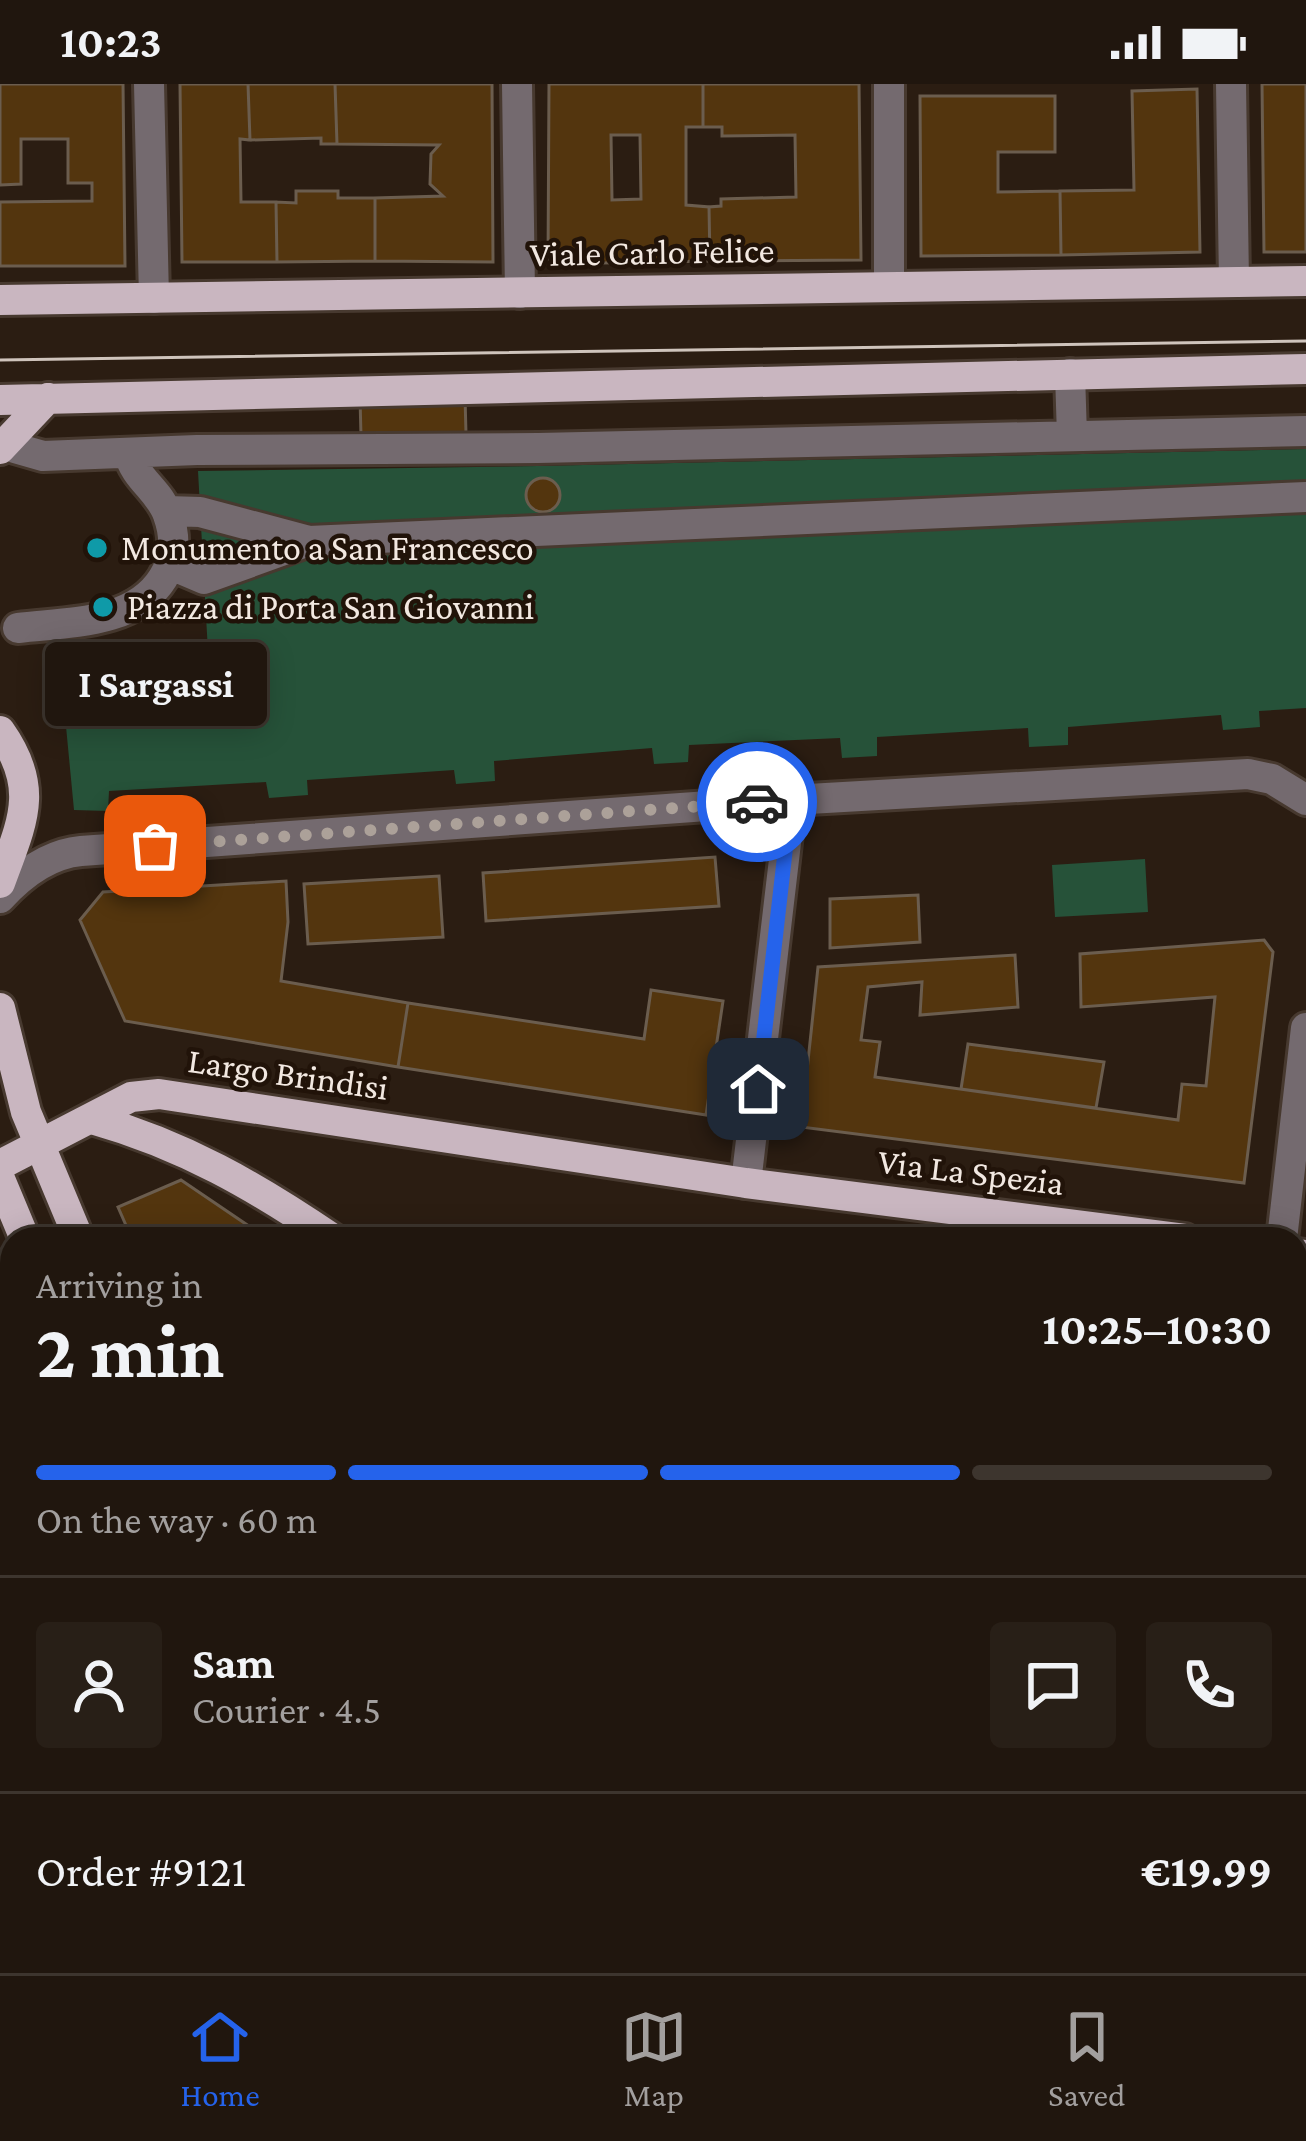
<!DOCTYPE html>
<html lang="en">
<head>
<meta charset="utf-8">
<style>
	body { margin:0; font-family:"Crimson Pro",serif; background:#281f17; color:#f1f3f6; height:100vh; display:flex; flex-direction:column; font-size:45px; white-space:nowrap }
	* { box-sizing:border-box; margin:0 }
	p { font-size:39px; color:#a29f9e }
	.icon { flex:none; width:66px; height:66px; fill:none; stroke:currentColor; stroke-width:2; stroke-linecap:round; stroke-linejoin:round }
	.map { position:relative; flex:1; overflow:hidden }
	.side { position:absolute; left:0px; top:1143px; width:1308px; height:747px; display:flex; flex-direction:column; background:#20160e; border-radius:36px 36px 0 0; box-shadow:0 6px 30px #0003,0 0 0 3px #3d352e }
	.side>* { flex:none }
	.pin { position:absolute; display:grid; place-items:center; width:102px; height:102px; color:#fff; margin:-51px; border-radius:24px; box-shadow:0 6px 18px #0006 }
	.courier { position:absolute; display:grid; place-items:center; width:120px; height:120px; margin:-60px; border:9px solid #2563eb; border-radius:50%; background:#fff; color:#222; box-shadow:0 3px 15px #0007 }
	.bubble { position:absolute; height:84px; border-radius:12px; background:#20160e; box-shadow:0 6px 30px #0003,0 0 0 3px #3d352e; font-size:39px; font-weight:700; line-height:84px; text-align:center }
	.overview em { font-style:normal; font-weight:700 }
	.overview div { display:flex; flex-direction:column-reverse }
	.overview { display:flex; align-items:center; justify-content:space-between; height:204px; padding:0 36px }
	h1 { font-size:78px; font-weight:700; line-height:90px }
	.bar { display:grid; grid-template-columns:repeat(4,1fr); gap:18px 12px; align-content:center; height:144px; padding:0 36px }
	.bar i { height:15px; border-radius:9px; background:#3d352e }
	.bar .selected { background:#2563eb }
	.bar p { grid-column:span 4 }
	.line { display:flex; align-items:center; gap:30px; padding:0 36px; border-top:3px solid #3d352e }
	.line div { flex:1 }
	.round { display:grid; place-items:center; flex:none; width:126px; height:126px; border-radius:12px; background:#281f17 }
	.status { display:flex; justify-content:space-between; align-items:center; height:84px; padding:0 60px; background:#20160e; direction:ltr }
	.status svg { height:33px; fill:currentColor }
	.tab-bar { display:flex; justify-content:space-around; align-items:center; height:168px; border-top:3px solid #3d352e; background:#20160e; font-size:33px; color:#a29f9e }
	.tab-bar a { display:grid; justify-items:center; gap:6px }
	.tab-bar .selected { color:#2563eb }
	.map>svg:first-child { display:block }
	.green { fill:#265239 }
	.building { fill:#53350e; stroke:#6b5d4e; stroke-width:3; fill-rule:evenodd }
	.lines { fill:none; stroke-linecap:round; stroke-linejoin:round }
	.minor-casing { stroke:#47392f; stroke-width:36 }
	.major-casing { stroke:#47392f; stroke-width:36 }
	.minor { stroke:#746a6f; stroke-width:30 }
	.major { stroke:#c9b6c0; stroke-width:30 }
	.tram { stroke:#cfc4bc; stroke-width:3 }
	.done { stroke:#aca199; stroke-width:12; stroke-dasharray:0 21.6 }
	.route { stroke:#2563eb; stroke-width:15 }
	.culture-dot { fill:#0f9aa8; stroke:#211309; stroke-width:4.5 }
	.labels { text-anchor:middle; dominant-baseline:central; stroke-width:9; stroke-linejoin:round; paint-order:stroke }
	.street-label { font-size:36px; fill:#f2e8e1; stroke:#211309 }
	.poi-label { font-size:36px; fill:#f2e8e1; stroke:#211309; text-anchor:start }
</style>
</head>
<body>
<div class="status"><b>10:23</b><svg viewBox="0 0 49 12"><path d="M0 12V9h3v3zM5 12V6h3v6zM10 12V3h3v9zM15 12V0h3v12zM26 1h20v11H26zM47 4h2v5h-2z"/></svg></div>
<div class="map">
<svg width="1306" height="1889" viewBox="0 0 1306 1889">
	<rect width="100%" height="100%" fill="#2b1d12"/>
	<!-- green -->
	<path class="green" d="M1306 365V624L1259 627 1260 643 1223 646 1221 631 1068 643V661L1029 663 1028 644 877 653V672L842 674 840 654 689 661 688 678 654 680 652 664 494 677 495 697 456 700 454 686 307 696 308 711 269 714 266 698 109 707 108 727 74 726 63 611 210 604 198 387 538 382Z
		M1145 775 1148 828 1055 833 1052 781Z"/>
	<!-- building -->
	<path class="building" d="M0 0H123L125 182H0V118L92 117V99H68V55H21V100L0 101Z
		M180 0H248L250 56 240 55 241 118H276L277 178H182Z
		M248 0H335L337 60H321V54L250 56Z
		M335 0H492L493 178 375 177V114L443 112 430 100 431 70 439 61 337 60Z
		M549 0H703V43H686V121L709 123 710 177 548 180ZM611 51H640L641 115 612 116Z
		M703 0H859L861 176 710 177 709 123 721 122V115L796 113 795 51 722 52V43H703Z
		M1262 0H1306V168H1264Z
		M1197 5 1200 168 1061 171 1060 107 1134 106 1132 7Z
		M920 12H1055V68H998V108L1060 107 1061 171 921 172Z
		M296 107H338V114H375V177L277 178 276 118 296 119Z
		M465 312 466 350 361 352 360 314Z
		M526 411a17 17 0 1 1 34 0a17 17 0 1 1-34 0Z
		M715 773 719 822 486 837 483 789Z
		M439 792 443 853 308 860 304 800Z
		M286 797 288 838 281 897 408 919 398 983 125 937 80 836 103 808Z
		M918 811 920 858 830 864V815Z
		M1264 856 1273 868 1244 1099 801 1043 818 883 1015 871 1018 923 920 931 922 898 868 903 861 956 880 958 875 993 1178 1036 1182 1000 1206 1002 1215 913 1081 923 1080 870Z
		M651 906 723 917 706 1031 398 983 408 919 644 955Z
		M968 960 1104 978 1096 1024 961 1005Z
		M181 1096 268 1155H194L182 1147 186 1155H132L118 1123Z
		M1306 1284V1485L1296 1484V1371Z
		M0 1363 12 1390V1421L0 1427Z
		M12 1421V1489L5 1492 0 1482V1427Z
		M12 1505V1573L2 1578 0 1510Z
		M1296 1546 1306 1547V1723L1296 1717Z
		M12 1635V1696L0 1665V1639Z
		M12 1761V1878H113L117 1889H0V1766Z
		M150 1878H212L216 1889H155Z
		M433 1878H663L664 1882 647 1889H439Z
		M903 1878H979L984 1889H876Z
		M1020 1878H1278L1293 1889H1025Z"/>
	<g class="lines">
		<defs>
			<path id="minor" d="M149 0 154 214
				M517 0 520 209
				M889 0V203
				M1231 0 1234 198
				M1070 290 1072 352
				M15 364 43 372 197 366 538 364 1306 347
				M167 427 200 428 309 457 1306 413
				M171 481 204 495 309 457
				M18 544C67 538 134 541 163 494 175 475 176 453 168 431 160 407 134 394 129 369
				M0 814C22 790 48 770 81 767L791 716 1248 690 1272 695 1306 716
				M746 1099 791 716
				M1282 1155 1306 944
				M0 1608 12 1603
				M692 1878 697 1889
				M1005 1878 1010 1889
				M759 1889 785 1878"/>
			<path id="major" d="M0 216 1306 197
				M0 316 1306 285
				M0 365 48 314
				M0 647C41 705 22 738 0 799
				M0 924 26 1028 79 1155
				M92 1035C184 1061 255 1102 333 1155
				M0 1081 131 1013 159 1010 746 1099 1185 1155
				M0 1095 25 1155
				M1296 1170 1306 1171
				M0 1246 12 1276
				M1296 1823 1306 1830
				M264 1878 268 1889
				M387 1878 392 1889"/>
		</defs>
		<!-- minor casing -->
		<use href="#minor" class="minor-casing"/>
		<!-- major casing -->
		<use href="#major" class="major-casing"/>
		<!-- minor -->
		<use href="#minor" class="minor"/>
		<!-- major -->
		<use href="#major" class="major"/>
		<!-- tram -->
		<path class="tram" d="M0 276 1306 257"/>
	</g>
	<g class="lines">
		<!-- done -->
		<path class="done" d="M155 762 757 718"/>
		<!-- route -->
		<path class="route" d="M757 718 791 716 758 1005"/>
	</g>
	<!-- markers -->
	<g class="culture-dot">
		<circle cx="97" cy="464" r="12"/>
		<circle cx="103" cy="523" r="12"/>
	</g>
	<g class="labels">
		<!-- street labels -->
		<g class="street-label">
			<text transform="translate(652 168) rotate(-1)">Viale Carlo Felice</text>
			<text transform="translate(288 990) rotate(8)">Largo Brindisi</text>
			<text transform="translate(971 1088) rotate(7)">Via La Spezia</text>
		</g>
		<!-- poi labels -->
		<g class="poi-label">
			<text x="121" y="464">Monumento a San Francesco</text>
			<text x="127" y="523">Piazza di Porta San Giovanni</text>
		</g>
	</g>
</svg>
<div class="pin" style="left:155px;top:762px;background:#ea580c"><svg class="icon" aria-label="bag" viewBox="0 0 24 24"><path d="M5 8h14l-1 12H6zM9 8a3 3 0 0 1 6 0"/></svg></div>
<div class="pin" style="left:758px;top:1005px;background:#1f2937"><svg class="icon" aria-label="home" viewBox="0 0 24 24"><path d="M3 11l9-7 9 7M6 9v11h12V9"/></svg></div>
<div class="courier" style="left:757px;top:718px"><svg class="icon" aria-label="car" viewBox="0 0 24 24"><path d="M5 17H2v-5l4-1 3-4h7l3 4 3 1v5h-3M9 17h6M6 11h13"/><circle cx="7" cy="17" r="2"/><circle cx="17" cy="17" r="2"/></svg></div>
<div class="bubble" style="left:45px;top:558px;width:222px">I Sargassi</div>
<section class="side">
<div class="overview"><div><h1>2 min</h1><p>Arriving in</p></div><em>10:25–10:30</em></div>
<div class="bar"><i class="selected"></i><i class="selected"></i><i class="selected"></i><i></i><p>On the way · 60 m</p></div>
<div class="line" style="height:216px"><a class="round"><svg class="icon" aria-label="person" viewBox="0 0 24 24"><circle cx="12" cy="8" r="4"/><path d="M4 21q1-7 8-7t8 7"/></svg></a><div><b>Sam</b><p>Courier · 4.5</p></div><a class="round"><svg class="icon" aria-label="chat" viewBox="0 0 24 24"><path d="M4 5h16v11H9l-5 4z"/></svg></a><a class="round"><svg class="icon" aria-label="phone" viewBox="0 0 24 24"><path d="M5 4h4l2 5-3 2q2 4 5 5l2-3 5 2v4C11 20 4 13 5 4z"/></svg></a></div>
<div class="line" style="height:156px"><div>Order #9121</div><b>€19.99</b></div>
</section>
</div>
<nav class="tab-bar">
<a class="selected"><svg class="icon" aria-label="home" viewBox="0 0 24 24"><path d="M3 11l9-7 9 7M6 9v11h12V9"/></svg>Home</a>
<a><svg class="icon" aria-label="map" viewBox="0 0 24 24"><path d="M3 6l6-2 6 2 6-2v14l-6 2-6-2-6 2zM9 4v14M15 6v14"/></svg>Map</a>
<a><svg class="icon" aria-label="saved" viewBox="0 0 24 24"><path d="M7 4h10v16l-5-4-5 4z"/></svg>Saved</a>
</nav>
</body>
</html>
